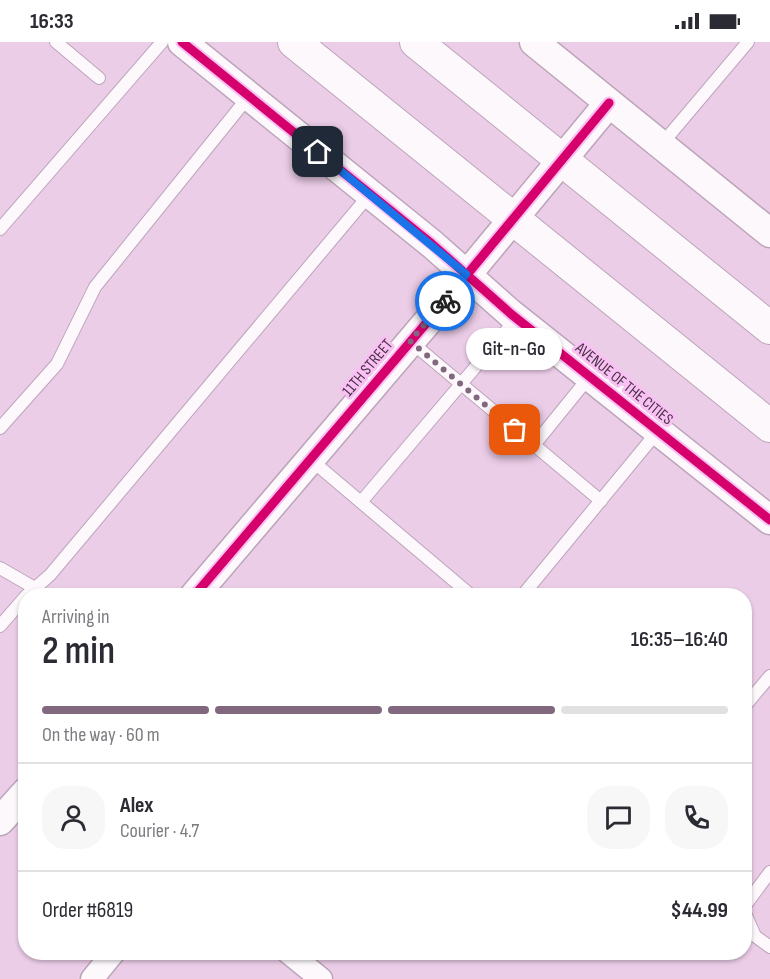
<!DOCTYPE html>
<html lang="en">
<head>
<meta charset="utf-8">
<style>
	body { margin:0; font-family:"Sofia Sans Condensed",sans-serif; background:#f7f7f7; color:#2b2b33; height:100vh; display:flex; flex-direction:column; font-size:22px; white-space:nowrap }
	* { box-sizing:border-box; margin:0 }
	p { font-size:20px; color:#7c7c81 }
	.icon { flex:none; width:33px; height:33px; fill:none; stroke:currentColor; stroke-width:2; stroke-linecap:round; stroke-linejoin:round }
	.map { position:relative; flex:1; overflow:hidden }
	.side { position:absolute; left:18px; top:546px; width:734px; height:372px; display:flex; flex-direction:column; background:#fff; border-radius:24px; box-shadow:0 2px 4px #0004 }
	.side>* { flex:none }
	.pin { position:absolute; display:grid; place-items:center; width:51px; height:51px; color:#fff; margin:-26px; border-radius:12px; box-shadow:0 3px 9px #0006 }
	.courier { position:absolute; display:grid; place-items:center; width:60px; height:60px; margin:-30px; border:4px solid #1a73e8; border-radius:50%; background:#fff; color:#222; box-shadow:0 2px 8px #0007 }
	.bubble { position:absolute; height:42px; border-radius:21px; background:#fff; box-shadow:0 2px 4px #0004; font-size:20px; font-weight:600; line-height:42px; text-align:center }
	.summary em { font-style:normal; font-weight:600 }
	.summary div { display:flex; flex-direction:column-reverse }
	.summary { display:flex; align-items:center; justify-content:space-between; height:102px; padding:0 24px }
	h1 { font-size:39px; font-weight:600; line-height:45px }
	.bar { display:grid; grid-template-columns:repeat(4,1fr); gap:9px 6px; align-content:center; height:72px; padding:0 24px }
	.bar i { height:8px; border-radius:4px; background:#e1e1e2 }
	.bar .active { background:#82687f }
	.bar p { grid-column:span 4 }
	.line { display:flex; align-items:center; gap:15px; padding:0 24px; border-top:2px solid #e1e1e2 }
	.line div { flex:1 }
	.round { display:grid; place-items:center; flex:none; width:63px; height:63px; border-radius:24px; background:#f7f7f7 }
	.status { display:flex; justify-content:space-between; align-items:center; height:42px; padding:0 30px; background:#fff; direction:ltr }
	.status svg { height:16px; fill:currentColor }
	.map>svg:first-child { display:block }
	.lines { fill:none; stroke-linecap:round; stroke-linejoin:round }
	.service-casing { stroke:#bca4b9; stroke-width:14 }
	.minor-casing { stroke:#bca4b9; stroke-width:25 }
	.tertiary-casing { stroke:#bca4b9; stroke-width:31 }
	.secondary-casing { stroke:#bca4b9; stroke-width:34 }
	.service { stroke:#fcf8fc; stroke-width:12 }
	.minor { stroke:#fcf8fc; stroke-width:22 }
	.tertiary { stroke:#fcf8fc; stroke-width:28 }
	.secondary { stroke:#fcf8fc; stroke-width:32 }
	.cycleway-casing { stroke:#f9c0f3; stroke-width:13 }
	.cycleway { stroke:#d6006c; stroke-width:9 }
	.done { stroke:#82687f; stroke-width:6; stroke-dasharray:0 10.8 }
	.route { stroke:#1a73e8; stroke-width:8 }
	.labels { text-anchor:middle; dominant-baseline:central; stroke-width:6; stroke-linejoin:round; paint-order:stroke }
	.street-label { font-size:16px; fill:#493247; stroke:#f9c0f3 }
</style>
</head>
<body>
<div class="status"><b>16:33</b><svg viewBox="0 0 49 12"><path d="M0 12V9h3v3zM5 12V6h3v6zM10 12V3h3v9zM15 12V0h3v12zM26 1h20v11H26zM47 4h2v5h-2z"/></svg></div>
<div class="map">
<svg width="770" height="937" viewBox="0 0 770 937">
	<rect width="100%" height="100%" fill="#eccde8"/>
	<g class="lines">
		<defs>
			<path id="service" d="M56 0 99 36
				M661 103 748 0
				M0 187 162 0
				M411 300 601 459
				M0 386 57 322 95 245 249 54
				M534 403 590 334
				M310 417 472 554
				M361 460 517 276
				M0 526 33 545
				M26 554 50 533 370 152
				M522 554 658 389
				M0 584 26 554
				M744 665 770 634
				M744 865 770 830
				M744 869 755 894 770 905"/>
			<path id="minor" d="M288 910 321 937
				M92 937 114 910"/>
			<path id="tertiary" d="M182 0 432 202 511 272 770 478
				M534 0 770 191
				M194 554 446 258 609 61
				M0 779 26 750"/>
			<path id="secondary" d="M294 0 770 384
				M416 0 770 286"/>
		</defs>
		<!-- service casing -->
		<use href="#service" class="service-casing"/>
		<!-- minor casing -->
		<use href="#minor" class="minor-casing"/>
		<!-- tertiary casing -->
		<use href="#tertiary" class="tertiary-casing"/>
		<!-- secondary casing -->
		<use href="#secondary" class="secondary-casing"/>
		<!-- service -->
		<use href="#service" class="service"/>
		<!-- minor -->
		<use href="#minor" class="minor"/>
		<!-- tertiary -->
		<use href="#tertiary" class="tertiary"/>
		<!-- secondary -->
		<use href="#secondary" class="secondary"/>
		<defs>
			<path id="cycleway" d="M182 0 432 202 511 272 770 478
				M194 554 446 258 609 61"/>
		</defs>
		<!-- cycleway casing -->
		<use href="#cycleway" class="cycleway-casing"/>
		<!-- cycleway -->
		<use href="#cycleway" class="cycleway"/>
	</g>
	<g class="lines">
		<!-- done -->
		<path class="done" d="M445 259 410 299 515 388"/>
		<!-- route -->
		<path class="route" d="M318 110 466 232 445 259"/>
	</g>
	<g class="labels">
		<!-- street labels -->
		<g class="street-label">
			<text transform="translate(368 326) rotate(-50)">11TH STREET</text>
			<text transform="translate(624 342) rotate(39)">AVENUE OF THE CITIES</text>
		</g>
	</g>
</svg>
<div class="pin" style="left:515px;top:388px;background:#ea580c"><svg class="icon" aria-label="bag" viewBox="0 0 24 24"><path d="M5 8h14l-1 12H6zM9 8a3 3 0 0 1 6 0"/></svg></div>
<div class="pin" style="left:318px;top:110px;background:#1f2937"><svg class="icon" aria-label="home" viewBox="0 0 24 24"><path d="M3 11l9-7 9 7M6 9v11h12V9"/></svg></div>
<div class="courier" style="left:445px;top:259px"><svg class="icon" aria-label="bike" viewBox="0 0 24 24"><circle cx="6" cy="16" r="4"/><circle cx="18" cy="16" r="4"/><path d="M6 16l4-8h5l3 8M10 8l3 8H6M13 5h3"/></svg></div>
<div class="bubble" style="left:466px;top:286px;width:96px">Git-n-Go</div>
<section class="side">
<div class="summary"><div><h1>2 min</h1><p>Arriving in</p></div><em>16:35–16:40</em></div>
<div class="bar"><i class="active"></i><i class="active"></i><i class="active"></i><i></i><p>On the way · 60 m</p></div>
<div class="line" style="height:108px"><a class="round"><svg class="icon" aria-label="person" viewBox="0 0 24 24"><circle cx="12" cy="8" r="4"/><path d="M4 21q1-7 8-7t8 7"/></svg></a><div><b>Alex</b><p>Courier · 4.7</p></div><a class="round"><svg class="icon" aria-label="chat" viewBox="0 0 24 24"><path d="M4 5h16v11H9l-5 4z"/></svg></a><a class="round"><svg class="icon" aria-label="phone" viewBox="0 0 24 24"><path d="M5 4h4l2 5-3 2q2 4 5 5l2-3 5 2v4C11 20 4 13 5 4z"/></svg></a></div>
<div class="line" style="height:78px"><div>Order #6819</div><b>$44.99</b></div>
</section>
</div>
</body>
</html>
